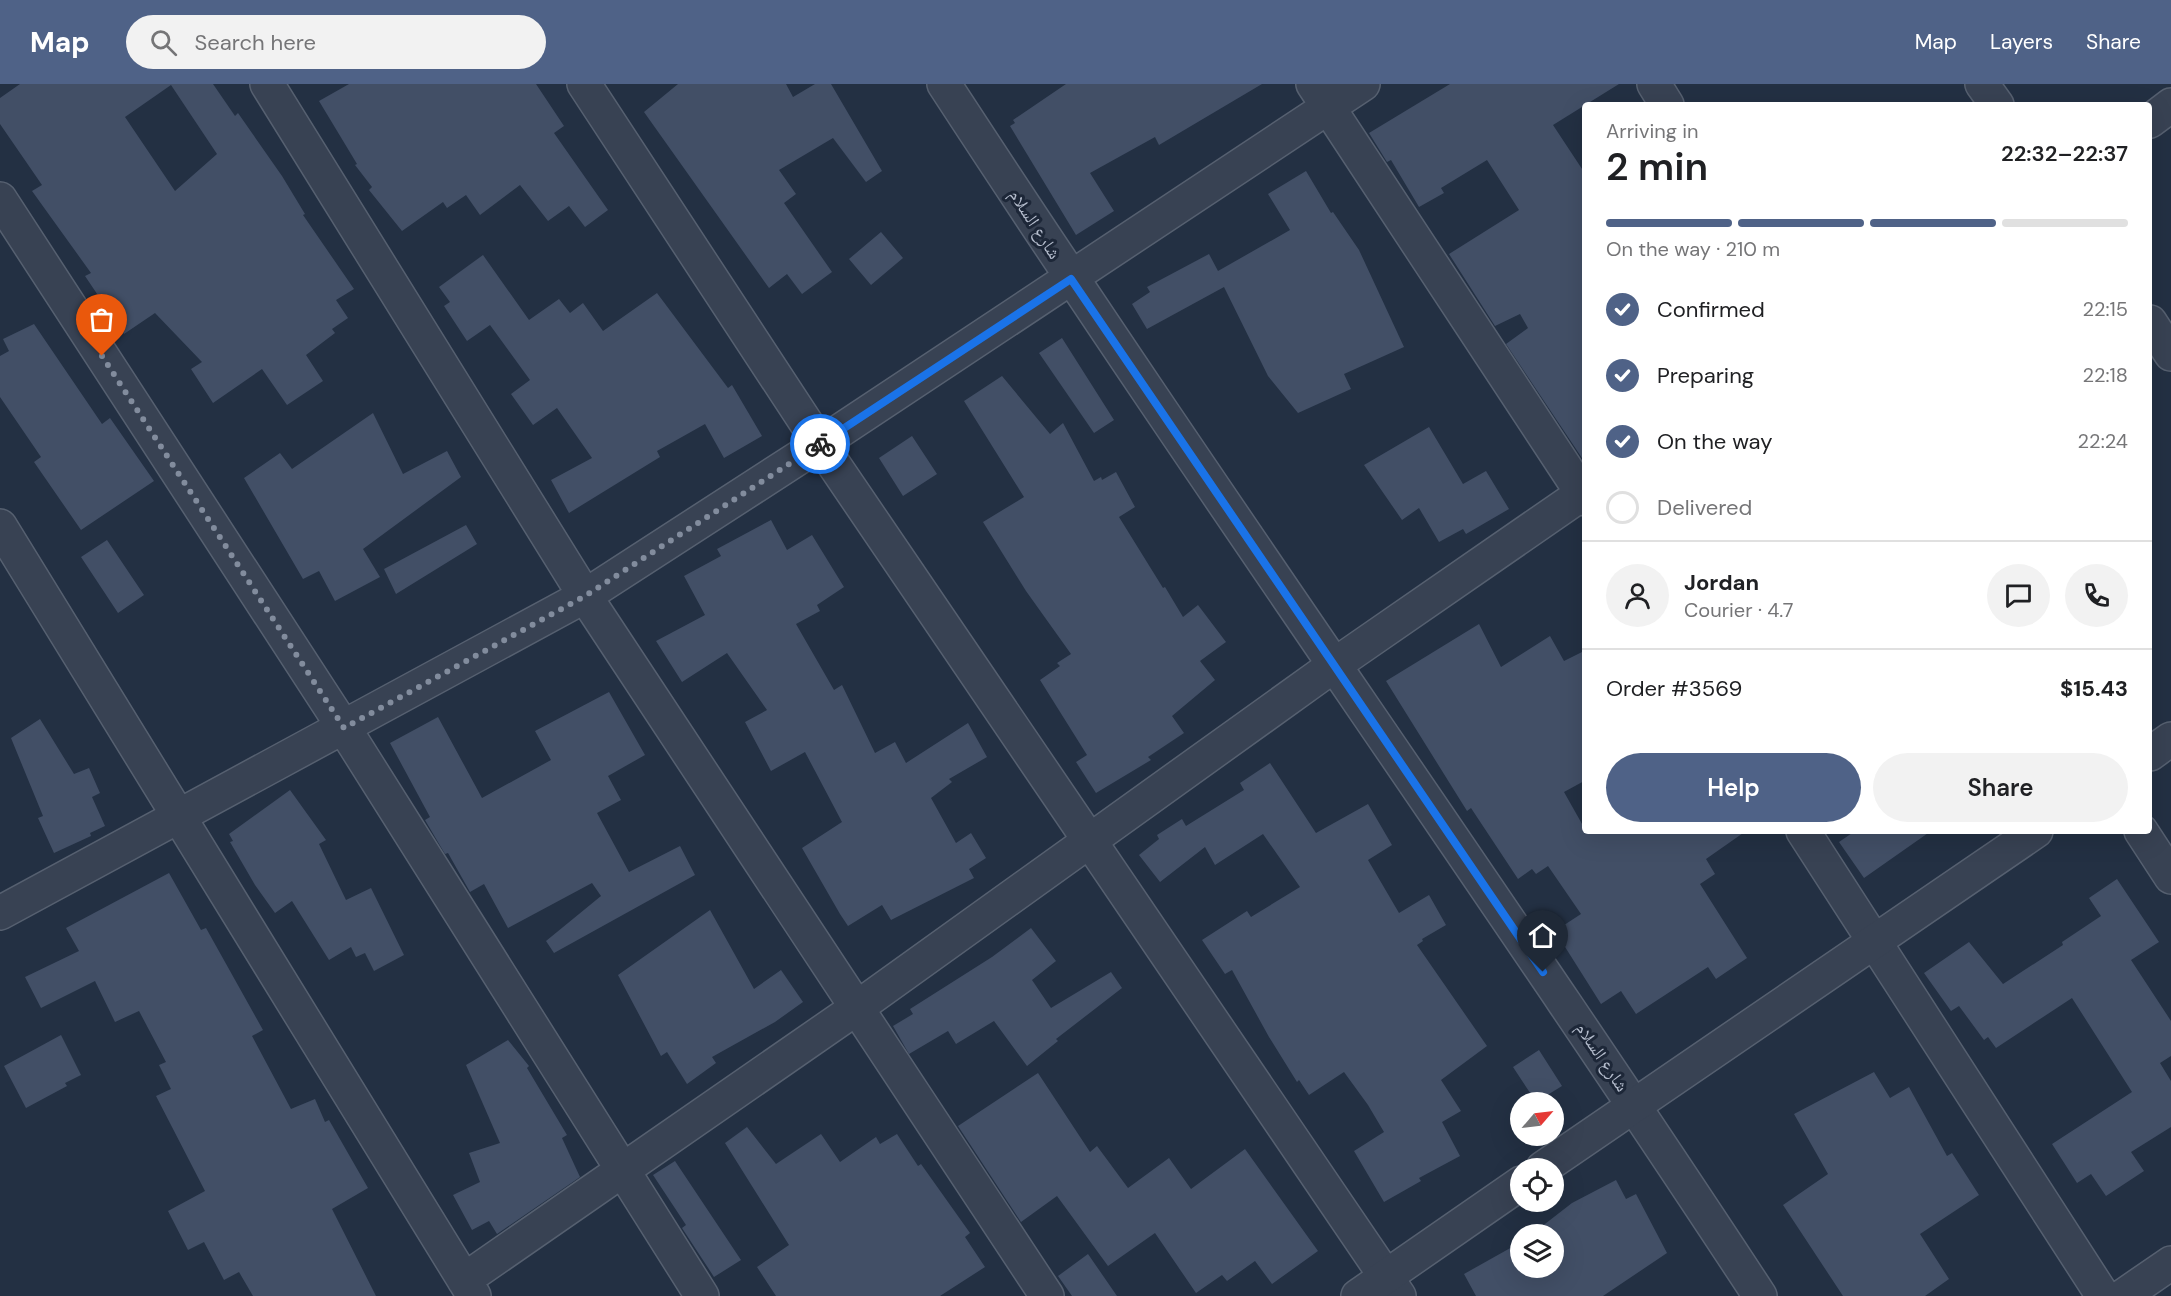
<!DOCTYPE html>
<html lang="en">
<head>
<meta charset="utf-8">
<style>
	body { margin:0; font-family:"DM Sans","Noto Naskh Arabic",sans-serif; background:#f2f2f2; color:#202124; height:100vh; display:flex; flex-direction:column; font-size:22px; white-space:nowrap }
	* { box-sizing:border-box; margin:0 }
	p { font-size:20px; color:#757577 }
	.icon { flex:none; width:33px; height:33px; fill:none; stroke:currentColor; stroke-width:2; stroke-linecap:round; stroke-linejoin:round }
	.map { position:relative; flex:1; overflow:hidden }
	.details { position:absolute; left:1582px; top:18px; width:570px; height:732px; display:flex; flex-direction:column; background:#fff; border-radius:6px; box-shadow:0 6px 24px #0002 }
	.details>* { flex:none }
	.needle { width:39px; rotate:62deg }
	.fabs { position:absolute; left:1510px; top:1008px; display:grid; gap:12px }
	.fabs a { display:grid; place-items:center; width:54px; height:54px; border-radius:50%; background:#fff; box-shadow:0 6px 24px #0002; font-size:30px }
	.pin { position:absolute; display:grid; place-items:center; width:51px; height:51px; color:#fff; margin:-62px -26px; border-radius:50% 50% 50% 0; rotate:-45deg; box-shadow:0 0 6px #0007 }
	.pin .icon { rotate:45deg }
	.courier { position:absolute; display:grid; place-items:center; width:60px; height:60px; margin:-30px; border:4px solid #1a73e8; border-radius:50%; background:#fff; color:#222; box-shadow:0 2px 8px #0007 }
	.overview em { font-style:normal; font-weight:600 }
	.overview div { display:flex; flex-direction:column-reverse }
	.overview { display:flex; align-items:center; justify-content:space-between; height:102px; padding:0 24px }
	h1 { font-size:39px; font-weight:600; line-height:45px }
	.bar { display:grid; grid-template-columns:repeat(4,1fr); gap:9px 6px; align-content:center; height:72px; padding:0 24px }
	.bar i { height:8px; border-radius:4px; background:#e0e0e0 }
	.bar .active { background:#4f6287 }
	.bar p { grid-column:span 4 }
	.line { display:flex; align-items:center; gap:15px; padding:0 24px; border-top:2px solid #e0e0e0 }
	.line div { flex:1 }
	.round { display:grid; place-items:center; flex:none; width:63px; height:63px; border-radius:32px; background:#f2f2f2 }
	ol { padding:0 24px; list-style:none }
	li { display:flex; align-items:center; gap:18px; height:66px }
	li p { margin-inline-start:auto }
	li .icon { padding:6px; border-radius:50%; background:#4f6287; color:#fff; stroke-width:4 }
	li:last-child { color:#757577 }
	li i { width:33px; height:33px; border:3px solid #e0e0e0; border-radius:50% }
	.primary-button { display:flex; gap:12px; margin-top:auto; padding:12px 24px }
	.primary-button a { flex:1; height:69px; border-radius:36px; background:#4f6287; color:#fff; font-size:24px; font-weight:600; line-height:69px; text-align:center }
	.primary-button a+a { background:#f2f2f2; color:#202124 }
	header { display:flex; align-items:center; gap:36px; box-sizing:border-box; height:84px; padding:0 30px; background:#4f6287; color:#fff }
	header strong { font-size:28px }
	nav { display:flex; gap:33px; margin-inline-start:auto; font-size:21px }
	.search { width:420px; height:54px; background:#f2f2f2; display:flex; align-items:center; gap:15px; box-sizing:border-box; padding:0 21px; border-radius:33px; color:#757577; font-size:22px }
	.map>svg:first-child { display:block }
	.building { fill:#424f66; fill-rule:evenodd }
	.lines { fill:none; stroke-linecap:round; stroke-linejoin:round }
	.minor-casing { stroke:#566070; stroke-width:36 }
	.tertiary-casing { stroke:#566070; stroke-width:36 }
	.minor { stroke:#384253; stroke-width:33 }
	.tertiary { stroke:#384253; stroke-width:33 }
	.done { stroke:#828c9d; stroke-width:6; stroke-dasharray:0 10.8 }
	.route { stroke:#1a73e8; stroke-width:8 }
	.labels { text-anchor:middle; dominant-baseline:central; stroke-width:6; stroke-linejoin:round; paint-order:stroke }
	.street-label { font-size:18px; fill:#b5bdcd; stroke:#1d2738 }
</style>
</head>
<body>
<header>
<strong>Map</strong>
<div class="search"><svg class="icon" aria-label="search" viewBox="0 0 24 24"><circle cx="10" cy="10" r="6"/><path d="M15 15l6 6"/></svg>Search here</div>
<nav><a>Map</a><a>Layers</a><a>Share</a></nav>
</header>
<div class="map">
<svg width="2171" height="1212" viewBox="0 0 2171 1212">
	<rect width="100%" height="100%" fill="#233043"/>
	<!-- building -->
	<path class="building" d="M20 0H213L235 32 238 29 282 92 305 130 303 131 354 205 336 216 348 234 332 245 335 249 306 271 323 297 287 321 262 285 213 319 191 285 202 278 155 229 124 250 85 192 91 189 32 107 42 101 0 40V14ZM171 1 217 70 175 107 125 33Z
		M349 0H536L564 42 554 49 608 126 585 143 569 122 548 137 520 101 480 131 466 111 447 124 443 118 402 147 369 106 372 103 355 81 357 80 319 17Z
		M678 0H786L793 13 815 0H831L882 87 866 98 833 54 779 86 796 110 784 119 832 188 802 210 787 190 769 204 644 28Z
		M1066 0H1262L1159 61 1155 53 1090 89 1114 127 1076 151 1010 42 1015 39 1013 36Z
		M1450 0H1619L1553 41 1586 91V380L1506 260 1528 244 1520 230 1495 242 1449 170 1519 126 1487 76 1441 104 1444 109 1419 123 1391 76 1387 78 1369 49Z
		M1306 87 1331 129 1333 128 1359 166 1404 263 1344 290 1351 305 1298 329 1268 292 1224 203 1147 245 1132 220 1150 208 1147 203 1209 170 1218 187 1290 146 1268 110Z
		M881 148 903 174 871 201 849 175Z
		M483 171 529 236 559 215 570 229 583 219 603 247 657 209 728 304 732 301 762 352 724 374 705 340 657 367 660 373 569 429 551 396 592 374 557 324 533 341 511 310 530 296 490 241 467 257 444 222 450 218 439 203Z
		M34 240 102 340 110 334 154 397 81 446 34 378 41 373 0 313V272L9 267 3 255Z
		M1062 254 1114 336 1094 349 1039 269Z
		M1002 292 1050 350 1063 339 1094 397 1101 393 1102 396 1116 388 1135 423 1119 433 1163 504 1165 503 1183 533 1198 521 1226 558 1200 577 1215 596 1172 632 1184 649 1148 673 1151 676 1096 709 1076 678 1087 671 1040 596 1060 582 1057 579 1071 570 1026 507 983 438 1024 413 964 317Z
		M373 329 403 390 447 367 461 393 363 465 380 493 335 517 319 487 303 495 244 394 280 369 292 385Z
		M1429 343 1463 400 1486 387 1509 425 1466 450 1463 445 1439 458 1419 424 1402 436 1364 381Z
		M912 352 937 390 903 412 879 374Z
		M771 436 787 466 812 451 844 503 817 521 820 527 796 540 834 606 842 601 875 669 895 658 906 679 968 639 987 673 949 695 952 698 931 714 956 759 971 749 986 774 969 785 974 794 891 836 882 821 848 842 840 830 802 764 842 738 805 668 771 687 745 638 767 626 727 569 682 598 656 557 705 531 684 492 721 472 717 465Z
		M466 441 477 460 396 510 384 485Z
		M107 456 144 511 118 529 81 473Z
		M1479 540 1501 583 1550 552 1564 577 1586 566V696L1564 708 1586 747H1746L1706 775 1715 790 1700 800 1747 874 1716 895 1708 883 1636 930 1621 907 1601 920 1555 847 1581 830 1548 782 1536 790 1532 785 1518 795 1471 724 1467 727 1386 597Z
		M609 608 645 671 608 692 621 716 597 729 629 788 680 762 695 791 554 869 546 857 601 812 592 799 508 844 484 800 470 808 448 769 445 770 425 736 430 733 390 659 438 633 482 714 551 676 535 647Z
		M40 635 74 690 89 684 100 709 92 713 105 742 90 749 91 752 54 769 38 734 43 732 11 654Z
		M1270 679 1316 749 1368 720 1392 761 1368 776 1399 829 1429 811 1446 841 1422 855 1423 857 1417 861 1487 962 1441 996 1461 1027 1442 1038 1460 1072 1419 1094 1421 1097 1384 1118 1354 1067 1384 1048 1368 1021 1344 988 1309 1011 1299 996 1297 998 1269 953 1232 886 1225 890 1202 856 1247 827 1251 833 1300 803 1263 750 1215 781 1205 763 1160 798 1139 771 1159 755 1157 751 1182 735 1186 742 1244 706 1240 699Z
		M290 706 326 756 319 760 346 816 371 804 404 871 374 887 365 869 356 873 351 863 329 876 292 817 275 829 255 801 230 758 233 757 229 750Z
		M1855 747H1931L1864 794 1839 758Z
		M169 789 201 846 206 844 263 946 252 952 291 1025 315 1015 325 1038 329 1036 368 1104 332 1125 376 1212H253L239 1188 224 1196 204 1158 188 1166 168 1127 205 1107 156 1012 171 1005 159 981 166 978 139 927 115 938 95 897 41 924 25 893 79 867 66 844Z
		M2117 795 2159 858 2131 876 2171 937V972L2160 979 2171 997V1043L2131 1068 2144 1087 2106 1112 2091 1090 2077 1099 2052 1060 2132 1008 2072 914 1996 964 1988 953 1984 956 1959 922 1951 927 1924 889 1969 858 2003 900 2063 861 2062 858 2101 832 2089 814Z
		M710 826 754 905 781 886 803 918 775 938 712 973 716 979 687 1000 667 968 661 972 618 891Z
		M1031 844 1056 877 1032 896 1051 924 1111 888 1122 904 1056 955 1058 957 1027 982 994 937 956 960 948 947 909 970 893 942 913 930 910 925 992 873Z
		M61 951 81 991 65 999 67 1002 26 1024 4 982Z
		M508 956 529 982 527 984 567 1051 562 1054 580 1093 497 1150 489 1137 472 1146 453 1111 480 1098 469 1069 500 1059 466 981Z
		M1539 966 1562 1002 1536 1018 1513 983Z
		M1874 988 1890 1014 1909 1003 1947 1072 1952 1069 1979 1111 1920 1150 1949 1195 1925 1212H1843L1783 1121 1828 1090 1794 1030Z
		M1038 989 1090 1068 1097 1062 1128 1104 1169 1074 1191 1105 1245 1065 1318 1167 1272 1200 1255 1177 1227 1197 1222 1191 1196 1209 1155 1149 1108 1182 1057 1112 1021 1138 958 1042Z
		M747 1043 776 1080 821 1050 840 1078 876 1053 880 1060 897 1050 918 1082 921 1080 970 1149 965 1153 985 1183 940 1212H776L757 1183 789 1161 725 1059Z
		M675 1077 741 1176 714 1193 682 1144 686 1141 653 1091Z
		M1616 1096 1626 1115 1636 1110 1667 1169 1603 1212H1476L1464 1190 1521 1158V1184H1554V1150H1532L1572 1119Z
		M1088 1170 1117 1212H1072L1058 1192Z"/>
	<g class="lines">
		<defs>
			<path id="minor" d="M267 0 585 512 1047 1212
				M584 0 820 360 1399 1212
				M944 0C1210 408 1493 805 1760 1212
				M1313 0 1586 415
				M1654 0 1667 21
				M1982 0 1997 21
				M2150 37 2171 21
				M0 115 344 644 702 1212
				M2150 238 2171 270
				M0 442 474 1212
				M1803 747 2103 1212
				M2141 747 2171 793
				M0 829 585 512 820 360 1363 0
				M464 1196 858 923 1333 582 1586 407
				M2123 1212 2171 1179"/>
			<path id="tertiary" d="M2150 670 2171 655
				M1543 1084 2036 747
				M1358 1212 1521 1099"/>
		</defs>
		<!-- minor casing -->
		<use href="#minor" class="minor-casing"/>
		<!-- tertiary casing -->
		<use href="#tertiary" class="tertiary-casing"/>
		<!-- minor -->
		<use href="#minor" class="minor"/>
		<!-- tertiary -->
		<use href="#tertiary" class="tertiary"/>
	</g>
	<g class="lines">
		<!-- done -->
		<path class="done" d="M102 272 344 644 585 512 820 360"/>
		<!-- route -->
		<path class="route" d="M820 360 1071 195 1543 888"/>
	</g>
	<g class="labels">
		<!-- street labels -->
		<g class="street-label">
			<text transform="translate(1035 140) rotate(57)">شارع السلام</text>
			<text transform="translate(1602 973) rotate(56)">شارع السلام</text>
		</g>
	</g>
</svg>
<div class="fabs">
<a><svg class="needle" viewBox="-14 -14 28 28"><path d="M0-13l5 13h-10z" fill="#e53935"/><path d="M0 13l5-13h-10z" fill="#757577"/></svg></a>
<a><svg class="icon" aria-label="locate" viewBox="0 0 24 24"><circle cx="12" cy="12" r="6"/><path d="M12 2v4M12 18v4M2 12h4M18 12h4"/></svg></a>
<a><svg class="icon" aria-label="layers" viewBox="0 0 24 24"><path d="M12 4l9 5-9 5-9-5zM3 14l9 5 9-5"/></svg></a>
</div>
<div class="pin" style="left:102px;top:272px;background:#ea580c"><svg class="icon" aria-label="bag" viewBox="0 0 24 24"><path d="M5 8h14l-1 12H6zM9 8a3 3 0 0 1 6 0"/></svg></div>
<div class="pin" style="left:1543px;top:888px;background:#1f2937"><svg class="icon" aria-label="home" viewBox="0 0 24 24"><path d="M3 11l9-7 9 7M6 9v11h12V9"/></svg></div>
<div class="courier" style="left:820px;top:360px"><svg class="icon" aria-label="bike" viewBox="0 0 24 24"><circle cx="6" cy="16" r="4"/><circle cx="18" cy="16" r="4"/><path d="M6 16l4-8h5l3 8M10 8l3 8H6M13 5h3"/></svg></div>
<section class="details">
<div class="overview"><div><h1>2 min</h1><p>Arriving in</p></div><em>22:32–22:37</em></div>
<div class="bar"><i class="active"></i><i class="active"></i><i class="active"></i><i></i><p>On the way · 210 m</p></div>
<ol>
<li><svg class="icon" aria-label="check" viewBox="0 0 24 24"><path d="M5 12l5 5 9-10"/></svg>Confirmed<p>22:15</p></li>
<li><svg class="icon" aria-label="check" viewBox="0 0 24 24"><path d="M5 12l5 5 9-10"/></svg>Preparing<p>22:18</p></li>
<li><svg class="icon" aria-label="check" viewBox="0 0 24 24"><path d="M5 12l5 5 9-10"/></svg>On the way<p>22:24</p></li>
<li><i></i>Delivered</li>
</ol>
<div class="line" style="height:108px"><a class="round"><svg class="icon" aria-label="person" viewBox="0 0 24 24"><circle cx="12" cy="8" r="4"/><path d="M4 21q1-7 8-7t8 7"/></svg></a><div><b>Jordan</b><p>Courier · 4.7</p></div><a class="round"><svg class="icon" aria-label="chat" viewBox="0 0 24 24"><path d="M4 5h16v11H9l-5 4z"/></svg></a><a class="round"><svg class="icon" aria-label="phone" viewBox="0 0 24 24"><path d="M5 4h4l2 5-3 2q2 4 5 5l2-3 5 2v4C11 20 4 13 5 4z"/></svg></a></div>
<div class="line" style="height:78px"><div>Order #3569</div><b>$15.43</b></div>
<div class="primary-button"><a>Help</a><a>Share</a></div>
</section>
</div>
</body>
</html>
